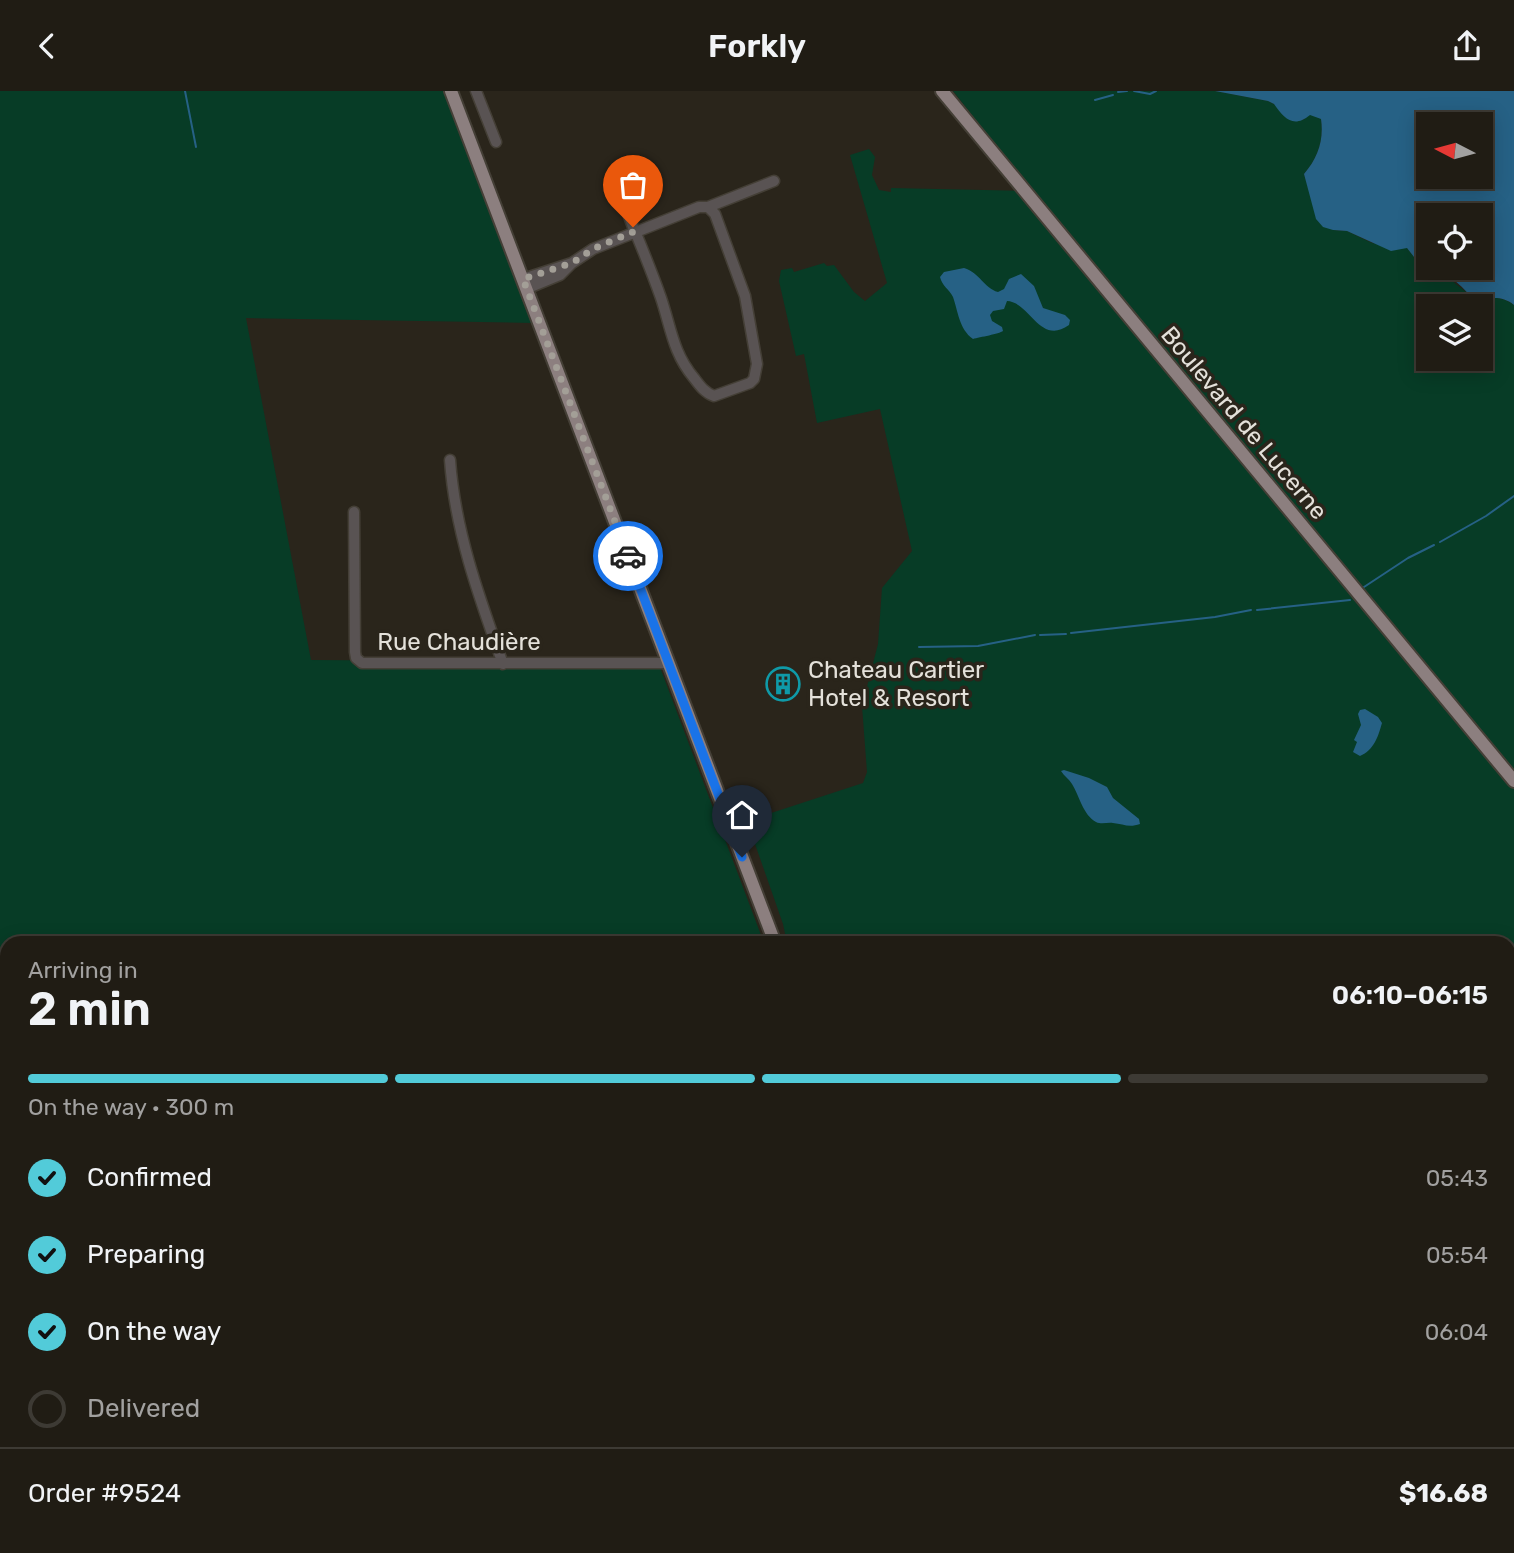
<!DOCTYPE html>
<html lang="en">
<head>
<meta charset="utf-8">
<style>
	body { margin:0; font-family:Rubik,sans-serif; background:#2d2922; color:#f1f3f6; height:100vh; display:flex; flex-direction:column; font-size:26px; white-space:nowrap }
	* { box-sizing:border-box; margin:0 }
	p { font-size:23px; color:#a2a1a0 }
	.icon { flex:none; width:38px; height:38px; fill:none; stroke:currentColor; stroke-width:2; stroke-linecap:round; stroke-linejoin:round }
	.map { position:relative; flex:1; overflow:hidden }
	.side { position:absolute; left:0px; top:845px; width:1516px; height:618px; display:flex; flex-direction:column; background:#201c14; border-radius:21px 21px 0 0; box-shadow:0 4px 18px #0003,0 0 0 2px #3d3a34 }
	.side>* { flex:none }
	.needle { width:46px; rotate:276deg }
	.buttons { position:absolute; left:1416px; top:21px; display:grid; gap:14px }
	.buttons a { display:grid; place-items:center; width:77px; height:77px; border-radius:0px; background:#201c14; box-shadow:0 4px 18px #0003,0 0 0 2px #3d3a34; font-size:35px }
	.pin { position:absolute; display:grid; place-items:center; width:60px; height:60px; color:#fff; margin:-72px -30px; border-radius:50% 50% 50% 0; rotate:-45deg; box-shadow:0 0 7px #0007 }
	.pin .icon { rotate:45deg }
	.courier { position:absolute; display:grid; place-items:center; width:70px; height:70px; margin:-35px; border:5px solid #1a73e8; border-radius:50%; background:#fff; color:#222; box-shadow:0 2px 9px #0007 }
	.summary em { font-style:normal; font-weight:600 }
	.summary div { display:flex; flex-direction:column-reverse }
	.summary { display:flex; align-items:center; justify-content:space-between; height:119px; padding:0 28px }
	h1 { font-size:46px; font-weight:600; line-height:52px }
	.bar { display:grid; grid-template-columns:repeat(4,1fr); gap:10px 7px; align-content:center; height:84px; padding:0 28px }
	.bar i { height:9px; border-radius:5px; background:#3d3a34 }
	.bar .current { background:#52cbd9 }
	.bar p { grid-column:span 4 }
	.line { display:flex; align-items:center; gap:18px; padding:0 28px; border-top:2px solid #3d3a34 }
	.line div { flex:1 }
	ol { padding:0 28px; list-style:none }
	li { display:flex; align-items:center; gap:21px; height:77px }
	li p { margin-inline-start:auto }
	li .icon { padding:7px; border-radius:50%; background:#52cbd9; color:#111; stroke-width:4 }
	li:last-child { color:#a2a1a0 }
	li i { width:38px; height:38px; border:4px solid #3d3a34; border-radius:50% }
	header { display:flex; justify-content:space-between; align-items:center; height:91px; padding:0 28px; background:#201c14; font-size:32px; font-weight:600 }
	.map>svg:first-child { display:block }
	.green { fill:#073c26; fill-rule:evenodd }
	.water { fill:#266185; fill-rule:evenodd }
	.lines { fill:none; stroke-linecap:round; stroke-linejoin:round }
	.stream { stroke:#266185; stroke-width:2 }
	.minor-casing { stroke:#443f36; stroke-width:13 }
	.major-casing { stroke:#443f36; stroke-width:16 }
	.minor { stroke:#595353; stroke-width:10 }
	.major { stroke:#8c7f7f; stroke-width:12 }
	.done { stroke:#a39f97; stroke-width:7; stroke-dasharray:0 12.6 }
	.route { stroke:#1a73e8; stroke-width:9 }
	.labels { text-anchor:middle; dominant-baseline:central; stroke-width:7; stroke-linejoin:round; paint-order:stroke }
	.street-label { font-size:24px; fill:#e4e1da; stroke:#2a251b }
	.poi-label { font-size:24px; fill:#e4e1da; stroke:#2a251b; text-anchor:start }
</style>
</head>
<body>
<header><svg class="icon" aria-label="back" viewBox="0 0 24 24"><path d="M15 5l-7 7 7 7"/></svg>Forkly<svg class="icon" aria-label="share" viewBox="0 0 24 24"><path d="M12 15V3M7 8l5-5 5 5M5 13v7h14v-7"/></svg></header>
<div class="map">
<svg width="1514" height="1462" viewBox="0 0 1514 1462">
	<rect width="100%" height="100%" fill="#2a251b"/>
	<!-- green -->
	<path class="green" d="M0 0H443L533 232 246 227 311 569 658 571 764 852H7V1163H0Z
		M953 0H1215L1268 10 1303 29 1310 23 1321 28C1324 49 1318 67 1304 83L1308 96 1333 139 1347 140 1372 152 1407 157 1414 166 1428 170V177C1444 177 1447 185 1457 194 1464 199 1469 203 1475 209 1490 207 1501 204 1514 214V971L1509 972 1508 852H787L783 833 747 730 863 692 867 681 862 615 878 553 882 497 912 460 880 318 817 332 804 263 796 265 779 190 781 179 792 177 794 181 824 172 827 175 834 174 854 201 865 210 887 192 850 64 869 58 875 66 872 84 879 99 891 101V97L1032 100ZM1428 215H1480V268H1428Z
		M1508 1355H1514V1454H1509Z
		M1078 1456H1428L1188 1462H1080Z"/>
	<!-- water -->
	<path class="water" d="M1215 0H1514V214C1501 204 1490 207 1475 210 1465 198 1449 183 1436 177H1480V124H1428V170L1414 166 1407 157 1391 160 1347 140 1333 139 1323 136 1316 128 1304 83C1318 67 1324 49 1321 28L1310 24C1293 38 1284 27 1274 13L1268 10ZM1428 33H1480V86H1428Z
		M964 177C980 182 984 197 998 201L1004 198 1009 188 1021 183 1034 195 1043 217 1065 224 1070 229 1069 234C1040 255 1030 211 1007 210L1004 218 993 220 990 224 992 230 1002 236 1003 240C999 243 980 246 973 248 959 238 958 220 953 206 949 198 942 195 940 186L944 181Z
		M1365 618 1378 626 1382 632C1378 646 1374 659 1360 665L1353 661 1357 651 1354 649 1361 634 1358 623 1360 619Z
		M1064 679 1089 687 1107 696 1113 707 1139 728 1140 733C1129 737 1123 733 1113 732 1107 731 1102 734 1096 731 1083 724 1079 704 1072 693 1069 688 1064 685 1061 680Z"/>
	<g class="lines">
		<!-- stream -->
		<path class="stream" d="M185 0 196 56
			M1134 0 1150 3 1156 0
			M1118 1 1127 0
			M1095 9 1113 4
			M1440 451 1486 425 1514 405
			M1364 496 1408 467 1434 454
			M1257 519 1350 509
			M1071 542 1215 526 1251 519
			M1040 544 1066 543
			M919 556 978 555 1035 544"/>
		<defs>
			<path id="minor" d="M476 0 496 51
				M708 116 774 90
				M523 188 572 172
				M526 198 560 184 572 172 593 158 699 116H708L715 123 745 205 757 273 754 288 750 292 714 305C705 302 700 295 694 287 673 262 671 237 661 207 653 184 644 162 635 140L633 136 620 101
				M450 369C455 440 479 506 503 573
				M354 421 355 561 356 567 362 572H668
				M0 1278 7 1277
				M0 1416 7 1415
				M177 1462V1456"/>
			<path id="major" d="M451 0 775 852
				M942 0 1514 690
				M1003 1456 1006 1462"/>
		</defs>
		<!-- minor casing -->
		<use href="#minor" class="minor-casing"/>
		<!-- major casing -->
		<use href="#major" class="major-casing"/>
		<!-- minor -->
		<use href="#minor" class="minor"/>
		<!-- major -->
		<use href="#major" class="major"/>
	</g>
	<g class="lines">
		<!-- done -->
		<path class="done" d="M628 465 523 188 572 172 593 158 635 140 633 136"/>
		<!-- route -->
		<path class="route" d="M628 465 742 766"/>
	</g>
	<!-- icons -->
	<defs>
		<symbol id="building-ring" viewBox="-11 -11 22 22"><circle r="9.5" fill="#2a251b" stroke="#0f9aa8" stroke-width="1.5"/><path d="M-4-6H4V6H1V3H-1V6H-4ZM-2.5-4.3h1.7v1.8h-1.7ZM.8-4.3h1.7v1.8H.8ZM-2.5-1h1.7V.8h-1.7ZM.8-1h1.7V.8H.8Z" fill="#0f9aa8"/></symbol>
	</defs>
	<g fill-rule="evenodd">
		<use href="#building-ring" x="764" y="574" width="38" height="38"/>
	</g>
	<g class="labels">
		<!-- street labels -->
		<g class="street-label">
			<text transform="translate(1244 332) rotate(50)">Boulevard de Lucerne</text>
			<text x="459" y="551">Rue Chaudière</text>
		</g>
		<!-- poi labels -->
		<g class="poi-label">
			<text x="808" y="579">Chateau Cartier<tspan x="808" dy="28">Hotel &amp; Resort</tspan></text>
		</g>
	</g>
</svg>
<div class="buttons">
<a><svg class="needle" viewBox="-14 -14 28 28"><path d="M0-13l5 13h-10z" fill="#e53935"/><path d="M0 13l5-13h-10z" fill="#a2a1a0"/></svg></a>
<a><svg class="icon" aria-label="locate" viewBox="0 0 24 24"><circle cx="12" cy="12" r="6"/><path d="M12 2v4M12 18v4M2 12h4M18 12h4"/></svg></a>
<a><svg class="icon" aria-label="layers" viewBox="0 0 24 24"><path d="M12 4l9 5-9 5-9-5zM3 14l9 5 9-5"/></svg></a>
</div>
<div class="pin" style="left:633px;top:136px;background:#ea580c"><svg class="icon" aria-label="bag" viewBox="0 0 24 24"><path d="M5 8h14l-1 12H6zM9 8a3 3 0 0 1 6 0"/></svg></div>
<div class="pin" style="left:742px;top:766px;background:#1f2937"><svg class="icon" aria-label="home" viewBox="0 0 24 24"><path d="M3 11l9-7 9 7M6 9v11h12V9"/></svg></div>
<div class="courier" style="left:628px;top:465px"><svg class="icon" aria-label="car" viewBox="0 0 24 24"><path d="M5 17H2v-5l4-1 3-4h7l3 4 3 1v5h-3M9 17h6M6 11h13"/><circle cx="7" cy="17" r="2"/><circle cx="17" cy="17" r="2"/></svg></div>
<section class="side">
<div class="summary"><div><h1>2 min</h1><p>Arriving in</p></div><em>06:10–06:15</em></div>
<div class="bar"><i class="current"></i><i class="current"></i><i class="current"></i><i></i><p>On the way · 300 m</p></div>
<ol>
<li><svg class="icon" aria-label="check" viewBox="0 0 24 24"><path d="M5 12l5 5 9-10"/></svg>Confirmed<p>05:43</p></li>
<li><svg class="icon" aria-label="check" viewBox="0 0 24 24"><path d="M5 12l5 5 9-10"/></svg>Preparing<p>05:54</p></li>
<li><svg class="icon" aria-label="check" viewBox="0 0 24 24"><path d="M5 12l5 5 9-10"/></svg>On the way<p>06:04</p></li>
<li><i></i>Delivered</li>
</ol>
<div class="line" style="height:91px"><div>Order #9524</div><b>$16.68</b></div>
</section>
</div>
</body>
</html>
